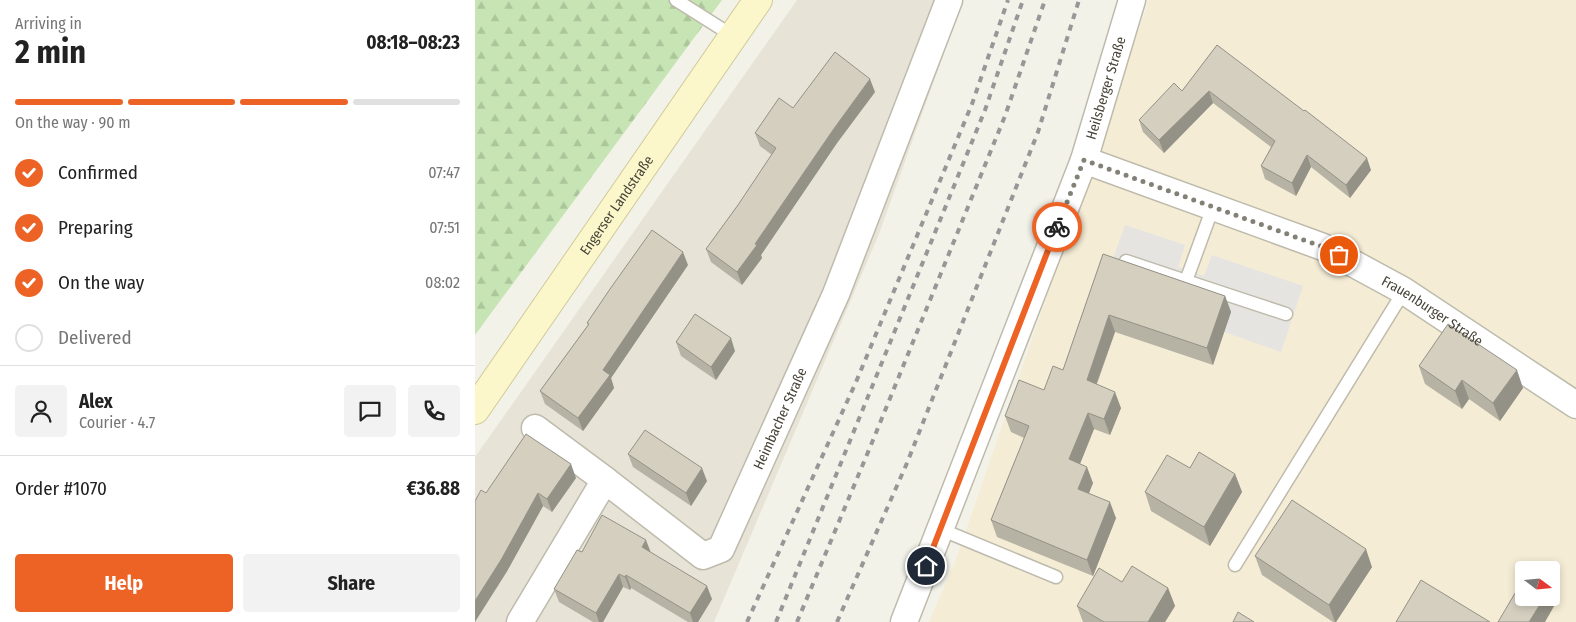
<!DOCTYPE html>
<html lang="en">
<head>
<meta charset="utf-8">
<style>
	body { margin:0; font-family:"Fira Sans Condensed",sans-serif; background:#f2f2f2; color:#222; height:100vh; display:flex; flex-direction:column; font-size:19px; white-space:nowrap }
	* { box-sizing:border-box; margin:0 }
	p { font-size:16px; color:#767676 }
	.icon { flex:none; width:28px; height:28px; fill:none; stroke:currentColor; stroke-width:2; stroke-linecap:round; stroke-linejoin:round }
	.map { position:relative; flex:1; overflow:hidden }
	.panel { display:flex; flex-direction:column; background:#fff; width:475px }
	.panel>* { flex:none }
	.needle { width:32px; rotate:106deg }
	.tools { position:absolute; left:1040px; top:561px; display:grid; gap:10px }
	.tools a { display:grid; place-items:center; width:45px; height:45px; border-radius:5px; background:#fff; box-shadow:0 2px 8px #0003; font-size:25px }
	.pin { position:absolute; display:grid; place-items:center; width:42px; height:42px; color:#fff; margin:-21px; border:2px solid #fff; border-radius:50%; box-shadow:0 1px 5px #0007 }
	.courier { position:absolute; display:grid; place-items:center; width:50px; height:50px; margin:-25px; border:4px solid #ed6326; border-radius:50%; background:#fff; color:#222; box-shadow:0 1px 6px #0007 }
	.summary em { font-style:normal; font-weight:700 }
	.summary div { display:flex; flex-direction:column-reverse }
	.summary { display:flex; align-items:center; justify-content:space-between; height:85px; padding:0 15px }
	h1 { font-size:32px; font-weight:700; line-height:38px }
	.bar { display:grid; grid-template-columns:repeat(4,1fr); gap:8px 5px; align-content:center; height:60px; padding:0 15px }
	.bar i { height:6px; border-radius:4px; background:#e0e0e0 }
	.bar .on { background:#ed6326 }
	.bar p { grid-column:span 4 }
	.line { display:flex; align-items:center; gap:12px; padding:0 15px; border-top:1px solid #e0e0e0 }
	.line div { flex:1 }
	.round { display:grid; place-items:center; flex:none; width:52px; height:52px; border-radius:5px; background:#f2f2f2 }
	ol { padding:0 15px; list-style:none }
	li { display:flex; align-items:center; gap:15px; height:55px }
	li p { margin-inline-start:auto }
	li .icon { padding:5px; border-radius:50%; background:#ed6326; color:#fff; stroke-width:4 }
	li:last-child { color:#767676 }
	li i { width:28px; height:28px; border:2px solid #e0e0e0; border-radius:50% }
	.primary-button { display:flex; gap:10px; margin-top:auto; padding:10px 15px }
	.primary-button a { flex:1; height:58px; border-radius:5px; background:#ed6326; color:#fff; font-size:20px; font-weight:700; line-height:58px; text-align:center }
	.primary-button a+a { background:#f2f2f2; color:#222 }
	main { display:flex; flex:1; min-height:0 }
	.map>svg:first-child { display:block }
	.residential { fill:#e7e4d7 }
	.commercial { fill:#f4ecd5; fill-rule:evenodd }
	.forest { fill:url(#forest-firs) }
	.parking { fill:#e5e4e0 }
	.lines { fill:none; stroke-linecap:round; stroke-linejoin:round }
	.lane-casing { stroke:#bebbac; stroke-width:15 }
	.street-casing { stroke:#bebbac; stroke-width:29 }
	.secondary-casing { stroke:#d0cb9b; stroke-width:30 }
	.lane { stroke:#fff; stroke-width:12 }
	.street { stroke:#fff; stroke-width:26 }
	.secondary { stroke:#fbf7cb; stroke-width:28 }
	.rail { stroke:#979797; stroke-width:4; stroke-dasharray:6 6; stroke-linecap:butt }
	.wall { fill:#b6b2a4 }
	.shaded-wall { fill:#949186 }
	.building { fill:#d4cfbf; stroke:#949186 }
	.done { stroke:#838076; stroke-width:5; stroke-dasharray:0 9 }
	.route { stroke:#ed6326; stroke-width:6 }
	.labels { text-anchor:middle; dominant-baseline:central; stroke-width:5; stroke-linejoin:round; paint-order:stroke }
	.street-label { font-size:14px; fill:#474338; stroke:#fff }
</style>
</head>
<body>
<main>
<section class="panel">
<div class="summary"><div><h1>2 min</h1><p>Arriving in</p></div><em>08:18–08:23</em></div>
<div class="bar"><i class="on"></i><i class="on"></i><i class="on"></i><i></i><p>On the way · 90 m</p></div>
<ol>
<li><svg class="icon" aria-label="check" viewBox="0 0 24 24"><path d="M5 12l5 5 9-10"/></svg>Confirmed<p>07:47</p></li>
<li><svg class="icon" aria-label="check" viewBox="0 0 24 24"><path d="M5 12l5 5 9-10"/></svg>Preparing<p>07:51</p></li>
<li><svg class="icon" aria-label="check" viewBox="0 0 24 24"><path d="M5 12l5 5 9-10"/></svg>On the way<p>08:02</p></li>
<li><i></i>Delivered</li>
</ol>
<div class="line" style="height:90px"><a class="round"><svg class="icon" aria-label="person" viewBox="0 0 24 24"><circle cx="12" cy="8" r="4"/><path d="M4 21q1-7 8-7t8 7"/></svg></a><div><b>Alex</b><p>Courier · 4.7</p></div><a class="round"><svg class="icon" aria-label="chat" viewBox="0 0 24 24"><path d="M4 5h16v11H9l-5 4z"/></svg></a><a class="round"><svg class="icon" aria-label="phone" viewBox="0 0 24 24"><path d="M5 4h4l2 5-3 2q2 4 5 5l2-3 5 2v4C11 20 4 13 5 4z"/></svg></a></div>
<div class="line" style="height:65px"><div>Order #1070</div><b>€36.88</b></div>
<div class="primary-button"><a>Help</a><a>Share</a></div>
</section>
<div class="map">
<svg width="1101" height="622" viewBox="0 0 1101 622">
	<defs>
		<pattern id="forest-firs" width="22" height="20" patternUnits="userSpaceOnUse" patternTransform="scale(1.25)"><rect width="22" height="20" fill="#c7e5b4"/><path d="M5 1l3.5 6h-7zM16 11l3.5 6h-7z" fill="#acc69c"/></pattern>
	</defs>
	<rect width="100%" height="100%" fill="#f3f2e9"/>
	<!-- residential -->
	<path class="residential" d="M322 0H488L404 234 239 622H0V457Z"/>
	<!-- commercial -->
	<path class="commercial" d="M674 0H1101V622H454L480 562ZM1049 570H1076V598H1049Z"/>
	<!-- forest -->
	<path class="forest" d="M0 0H247L0 335Z"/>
	<!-- parking -->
	<path class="parking" d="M650 225 710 245 703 267 729 276 737 255 828 286 806 352 749 332 755 312 634 270Z"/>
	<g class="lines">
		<defs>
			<path id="lane" d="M201 0 258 36
				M738 207 711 281 811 314
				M651 261 711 281
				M465 529 581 577
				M760 565 929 291"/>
			<g id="street">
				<path id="s1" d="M609 160 848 247 929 291 1101 405"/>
				<path d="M60 428 130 480"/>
				<path id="s2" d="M45 622 130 480 228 556 246 549 361 294 474 0"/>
				<path id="s3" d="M429 622 609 160 657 0"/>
			</g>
			<g id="secondary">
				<path id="s4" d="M0 410 283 0"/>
			</g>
		</defs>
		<!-- lane casing -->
		<use href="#lane" class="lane-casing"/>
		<!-- street casing -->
		<use href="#street" class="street-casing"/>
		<!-- secondary casing -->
		<use href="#secondary" class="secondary-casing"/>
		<!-- lane -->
		<use href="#lane" class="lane"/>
		<!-- street -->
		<use href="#street" class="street"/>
		<!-- secondary -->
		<use href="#secondary" class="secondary"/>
		<!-- rail -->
		<path class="rail" d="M272 622 381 382 497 104 533 0
			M301 622 510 110 548 0
			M322 622 396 445 530 116 570 0
			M362 622 432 463 563 132 604 0"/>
	</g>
	<!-- wall -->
	<path class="wall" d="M742 45 896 170 875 198 836 167 821 196 790 179 786 166 796 147 738 103 689 153 668 132 664 120 707 91Z
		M400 92 362 143 286 255 287 258 267 285 236 262 231 249 263 205 297 155 285 146 280 133Z
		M628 254 750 296 756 312 738 365 640 332 622 384 646 408 635 435 619 429 605 464 618 483 614 493 641 518 618 576 522 537 516 520 549 438 536 432 530 416 569 390 588 370Z
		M213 265 136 378 139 388 108 431 70 404 65 391 113 325 112 323Z
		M201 342 260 351 241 380 206 356Z
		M944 366 1048 388 1025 421 994 399 987 409 950 384Z
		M153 454 232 481 216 506 158 467Z
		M760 474 767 492 735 546 676 511 670 492Z
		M101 478 77 512 68 506 31 573 11 493Z
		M107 552H175L237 599 223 622H213L156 588 155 590 148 587 128 622H118L84 602 79 589Z
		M780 556 897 567 861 622H858L787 575Z
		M647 582 693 588 700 606 690 622H608L602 606Z"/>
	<!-- shaded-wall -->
	<path class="shaded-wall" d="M395 79 400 92 362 143 286 255 287 258 267 285 262 272 280 244 358 130Z
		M734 91 738 103 689 153 684 140Z
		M832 155 836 167 821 196 817 183Z
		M892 158 896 170 875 198 871 185Z
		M208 252 213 265 136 378 139 388 108 431 103 418 128 370Z
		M750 296 756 312 738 365 732 348Z
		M634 315 640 332 617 396 612 380Z
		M256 338 260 351 241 380 236 367Z
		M1042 370 1048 388 1025 421 1018 403Z
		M987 380 994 399 987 409 980 391Z
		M640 392 646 408 635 435 629 419Z
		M613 413 619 429 600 476 594 459Z
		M96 464 101 478 77 512 72 499Z
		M612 467 618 483 609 505 603 489Z
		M227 468 232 481 216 506 211 493Z
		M760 474 767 492 735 546 729 527Z
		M63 493 68 506 31 573 0 622V601Z
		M635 502 641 518 618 576 612 560Z
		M171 540 176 553 167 547Z
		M891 549 897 567 861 622H860L854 605Z
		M144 574 148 587 128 622H124L121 613Z
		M151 575 156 588 155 590 150 577Z
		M1076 585 1082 601 1070 622H1054L1069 598H1076Z
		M232 586 237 599 223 622H218L215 613Z
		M693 588 700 606 690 622H673Z"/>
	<!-- building -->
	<path class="building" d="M742 45 829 111 830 110 892 158 871 185 832 155 817 183 786 166 800 141 734 91 684 140 664 120 699 83 707 91Z
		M360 52 395 79 358 130 280 244 282 245 262 272 231 249 263 205 301 148 280 133 304 98 318 108Z
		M177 230 208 252 128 370 135 375 103 418 65 391 114 324 112 323 135 289Z
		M628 254 750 296 732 348 634 315 612 380 640 392 629 419 613 413 594 459 612 467 603 489 635 502 612 560 516 520 554 426 530 416 544 380 569 390 578 366 588 370Z
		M220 314 256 338 236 367 201 342Z
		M973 324 1042 370 1018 403 987 380 980 391 944 366Z
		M170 430 227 468 211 493 153 454Z
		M51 434 96 464 72 499 63 493 26 560 0 601V501L6 490 11 493Z
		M724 452 760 474 729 527 670 492 692 455 715 468Z
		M817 500 891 549 854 605 780 556Z
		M127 515 171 540 167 547 232 586 215 613 151 575 150 577 144 574 121 613 79 589 102 550 107 552Z
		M657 566 693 588 673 622H629L602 606 624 568 647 582Z
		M1049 578V598H1069L1054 622H1023Z
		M946 580 1015 622H921Z
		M763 612 779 622H758Z"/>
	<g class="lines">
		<!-- done -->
		<path class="done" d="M582 227 609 160 848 247 864 255"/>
		<!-- route -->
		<path class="route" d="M451 566 582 227"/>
	</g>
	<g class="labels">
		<!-- street labels -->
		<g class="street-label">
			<text stroke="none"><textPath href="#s3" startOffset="571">Heilsberger Straße</textPath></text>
			<text stroke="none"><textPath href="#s4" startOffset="249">Engerser Landstraße</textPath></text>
			<text stroke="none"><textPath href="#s1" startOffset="381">Frauenburger Straße</textPath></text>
			<text stroke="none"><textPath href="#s2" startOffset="452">Heimbacher Straße</textPath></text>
		</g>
	</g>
</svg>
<div class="tools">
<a><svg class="needle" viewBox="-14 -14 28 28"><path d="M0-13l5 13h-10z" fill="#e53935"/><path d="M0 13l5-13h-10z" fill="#767676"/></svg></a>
</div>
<div class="pin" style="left:864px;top:255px;background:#ea580c"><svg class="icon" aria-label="bag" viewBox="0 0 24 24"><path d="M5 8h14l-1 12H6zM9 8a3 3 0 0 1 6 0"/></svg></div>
<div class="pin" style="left:451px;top:566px;background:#1f2937"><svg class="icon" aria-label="home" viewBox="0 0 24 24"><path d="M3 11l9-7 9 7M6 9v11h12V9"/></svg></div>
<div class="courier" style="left:582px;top:227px"><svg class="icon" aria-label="bike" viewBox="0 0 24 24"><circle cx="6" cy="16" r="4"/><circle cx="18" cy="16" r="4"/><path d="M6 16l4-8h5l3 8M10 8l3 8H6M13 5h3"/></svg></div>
</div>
</main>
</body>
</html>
